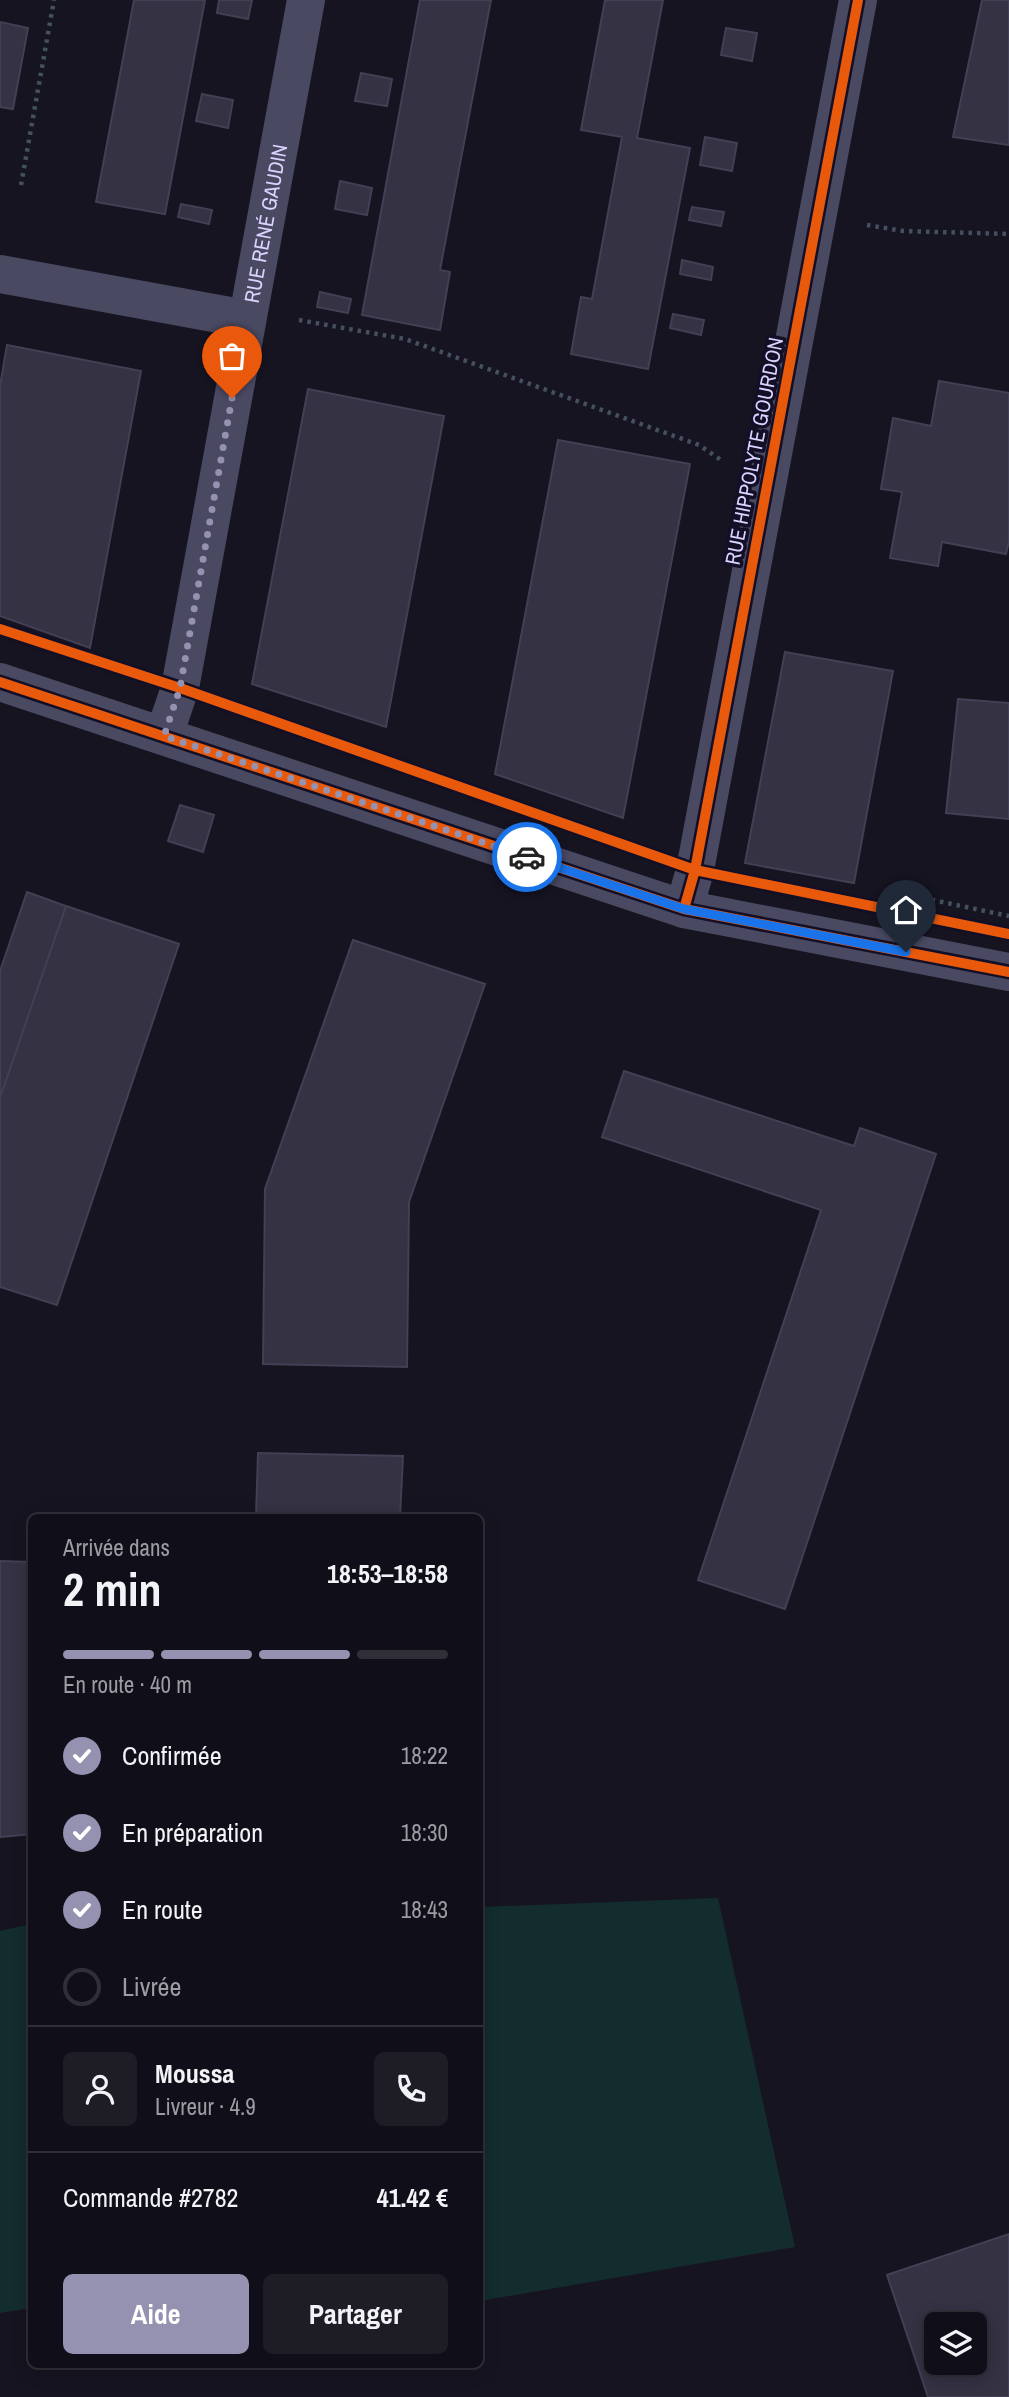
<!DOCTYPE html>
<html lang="fr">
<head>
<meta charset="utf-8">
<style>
	body { margin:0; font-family:"Archivo Narrow",sans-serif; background:#1e1d26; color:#f1f3f6; height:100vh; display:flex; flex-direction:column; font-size:26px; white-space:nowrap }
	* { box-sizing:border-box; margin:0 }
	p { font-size:23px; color:#9c9ca2 }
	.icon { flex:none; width:38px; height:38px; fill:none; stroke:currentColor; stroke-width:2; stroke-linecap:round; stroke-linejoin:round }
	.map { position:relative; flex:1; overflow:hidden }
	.drawer { position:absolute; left:28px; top:1514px; width:455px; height:854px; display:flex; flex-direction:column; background:#100f19; border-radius:10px; box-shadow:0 4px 18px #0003,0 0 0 2px #302f38 }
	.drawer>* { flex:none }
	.tools { position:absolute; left:924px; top:2312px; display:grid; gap:14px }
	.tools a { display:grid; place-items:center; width:63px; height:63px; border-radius:10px; background:#100f19; box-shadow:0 4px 18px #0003,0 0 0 2px #302f38; font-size:35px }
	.pin { position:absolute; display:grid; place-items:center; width:60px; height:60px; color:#fff; margin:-72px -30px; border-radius:50% 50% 50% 0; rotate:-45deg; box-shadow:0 0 7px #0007 }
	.pin .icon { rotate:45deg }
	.courier { position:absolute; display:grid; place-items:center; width:70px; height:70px; margin:-35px; border:5px solid #1a73e8; border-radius:50%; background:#fff; color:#222; box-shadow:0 2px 9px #0007 }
	.headline em { font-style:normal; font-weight:700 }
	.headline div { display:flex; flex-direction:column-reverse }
	.headline { display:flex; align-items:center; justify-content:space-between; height:119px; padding:0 35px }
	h1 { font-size:46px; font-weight:700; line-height:52px }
	.bar { display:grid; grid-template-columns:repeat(4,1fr); gap:10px 7px; align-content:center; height:84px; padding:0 35px }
	.bar i { height:9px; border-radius:5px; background:#302f38 }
	.bar .selected { background:#9591b1 }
	.bar p { grid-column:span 4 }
	.line { display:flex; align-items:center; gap:18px; padding:0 35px; border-top:2px solid #302f38 }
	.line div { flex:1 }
	.round { display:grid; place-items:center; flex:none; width:74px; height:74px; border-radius:10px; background:#1e1d26 }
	ol { padding:0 35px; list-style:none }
	li { display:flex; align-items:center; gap:21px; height:77px }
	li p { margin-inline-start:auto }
	li .icon { padding:7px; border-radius:50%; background:#9591b1; color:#fff; stroke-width:4 }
	li:last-child { color:#9c9ca2 }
	li i { width:38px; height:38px; border:4px solid #302f38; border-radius:50% }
	.action { display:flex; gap:14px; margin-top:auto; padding:14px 35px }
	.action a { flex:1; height:80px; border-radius:10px; background:#9591b1; color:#fff; font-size:28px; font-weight:700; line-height:80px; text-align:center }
	.action a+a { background:#1e1d26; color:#f1f3f6 }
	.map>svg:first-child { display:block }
	.green { fill:#132c2d }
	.building { fill:#343243; stroke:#433f54; stroke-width:2; fill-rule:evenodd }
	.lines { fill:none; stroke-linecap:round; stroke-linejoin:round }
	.path { stroke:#44505f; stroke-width:4.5; stroke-dasharray:3.5 5; stroke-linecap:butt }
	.minor { stroke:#4a4962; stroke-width:38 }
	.cycleway-casing { stroke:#130f26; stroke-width:15 }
	.cycleway { stroke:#e8590c; stroke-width:10 }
	.done { stroke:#9591b1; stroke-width:7; stroke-dasharray:0 12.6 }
	.route { stroke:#1a73e8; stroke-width:9 }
	.labels { text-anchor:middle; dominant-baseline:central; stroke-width:7; stroke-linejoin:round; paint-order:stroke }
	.street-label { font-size:21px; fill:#d9d4ff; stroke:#130f26 }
</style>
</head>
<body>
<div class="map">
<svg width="1009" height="2397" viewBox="0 0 1009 2397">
	<rect width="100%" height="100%" fill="#161421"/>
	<!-- green -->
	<path class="green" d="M718 1898 795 2247 480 2301V1907Z
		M26 1925H32L31 2308 0 2313V1931Z"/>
	<!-- building -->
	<path class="building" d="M134 0H205L165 214 96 202Z
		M219 0H252L248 19 217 13Z
		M420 0H491L440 270 450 272 440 330 362 315Z
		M605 0H663L637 138 690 148 648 369 571 354 581 297 592 299 622 137 581 130Z
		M982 0H1009V145L953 137Z
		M0 22 28 28 13 109 0 107Z
		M726 28 757 33 752 61 721 55Z
		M361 73 392 79 387 106 355 101Z
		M202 94 233 100 228 128 196 121Z
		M705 137 737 143 732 171 700 165Z
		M340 181 372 188 367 215 335 209Z
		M181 204 212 210 209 224 178 217Z
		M692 207 724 212 721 226 689 220Z
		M682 260 713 267 711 280 680 274Z
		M320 292 351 299 348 313 317 307Z
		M673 314 704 320 701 335 670 328Z
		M7 345 141 371 90 648 0 616V386Z
		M939 381 1009 393V541L1006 554 942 542 938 566 890 558 902 492 881 489 893 418 931 426Z
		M308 389 444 416 386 727 252 684Z
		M558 440 690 464 623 818 495 774Z
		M785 652 893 671 854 883 745 863Z
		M958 699 1009 703V819L946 813Z
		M180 805 214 815 203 852 168 841Z
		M27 892 66 906 0 1098V971Z
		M66 906 179 944 57 1305 0 1287V1098Z
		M353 940 485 984 409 1202 407 1367 263 1364 265 1189Z
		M624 1071 854 1146 860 1128 936 1154 785 1609 698 1580 821 1210 602 1137Z
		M258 1453 403 1456 400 1517H256Z
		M0 1561 32 1562V1834L0 1837Z
		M1009 2234V2397H928L887 2275ZM936 2324H975V2362H936Z"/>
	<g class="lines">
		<!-- path -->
		<path class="path" d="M21 185 54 0
			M867 225 903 231 1009 234
			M299 320 405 339 699 445 721 460
			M894 897 895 892 1009 916"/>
		<!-- minor -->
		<g class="minor">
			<path d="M0 274 246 319"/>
			<path d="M0 682 684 909 1009 972"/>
			<path id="s1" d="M164 735 180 688 306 0"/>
			<path d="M684 909 695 870 858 0"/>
		</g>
		<defs>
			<path id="cycleway" d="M0 629 180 688 695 870 1009 934
				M0 682 684 909 1009 972
				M684 909 695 870 858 0"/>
		</defs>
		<!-- cycleway casing -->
		<use href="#cycleway" class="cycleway-casing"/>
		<!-- cycleway -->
		<use href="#cycleway" class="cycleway"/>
	</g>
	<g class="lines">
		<!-- done -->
		<path class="done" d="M232 398 180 688 164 736 527 857"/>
		<!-- route -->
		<path class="route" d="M527 857 684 909 906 952"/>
	</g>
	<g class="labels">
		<!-- street labels -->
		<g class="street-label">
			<text stroke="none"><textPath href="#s1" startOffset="522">RUE RENÉ GAUDIN</textPath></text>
			<text transform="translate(754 451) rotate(-79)">RUE HIPPOLYTE GOURDON</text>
		</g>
	</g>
</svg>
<div class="tools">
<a><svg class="icon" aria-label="layers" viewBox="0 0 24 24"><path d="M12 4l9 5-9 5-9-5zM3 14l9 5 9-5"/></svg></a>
</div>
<div class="pin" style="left:232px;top:398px;background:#ea580c"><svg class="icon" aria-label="bag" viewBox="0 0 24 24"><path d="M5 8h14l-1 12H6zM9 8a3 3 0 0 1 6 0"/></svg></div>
<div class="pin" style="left:906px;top:952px;background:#1f2937"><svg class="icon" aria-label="home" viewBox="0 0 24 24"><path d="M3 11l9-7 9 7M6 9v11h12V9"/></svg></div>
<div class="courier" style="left:527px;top:857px"><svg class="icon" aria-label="car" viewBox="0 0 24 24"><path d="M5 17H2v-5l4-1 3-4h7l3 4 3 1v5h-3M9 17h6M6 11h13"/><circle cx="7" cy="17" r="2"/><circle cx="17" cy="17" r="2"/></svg></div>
<section class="drawer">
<div class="headline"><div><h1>2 min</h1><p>Arrivée dans</p></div><em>18:53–18:58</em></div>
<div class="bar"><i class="selected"></i><i class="selected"></i><i class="selected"></i><i></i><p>En route · 40 m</p></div>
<ol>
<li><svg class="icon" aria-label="check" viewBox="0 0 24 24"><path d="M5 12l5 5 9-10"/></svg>Confirmée<p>18:22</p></li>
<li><svg class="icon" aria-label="check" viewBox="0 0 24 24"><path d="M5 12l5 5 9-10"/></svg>En préparation<p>18:30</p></li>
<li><svg class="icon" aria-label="check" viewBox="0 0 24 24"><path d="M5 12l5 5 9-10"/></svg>En route<p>18:43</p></li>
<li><i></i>Livrée</li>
</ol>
<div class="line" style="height:126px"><a class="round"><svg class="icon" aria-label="person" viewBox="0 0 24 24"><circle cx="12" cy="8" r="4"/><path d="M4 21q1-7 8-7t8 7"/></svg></a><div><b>Moussa</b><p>Livreur · 4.9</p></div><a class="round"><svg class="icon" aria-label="phone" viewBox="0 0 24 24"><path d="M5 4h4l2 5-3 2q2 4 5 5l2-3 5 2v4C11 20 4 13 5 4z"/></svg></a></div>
<div class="line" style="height:91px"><div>Commande #2782</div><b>41.42 €</b></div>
<div class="action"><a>Aide</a><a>Partager</a></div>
</section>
</div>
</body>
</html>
